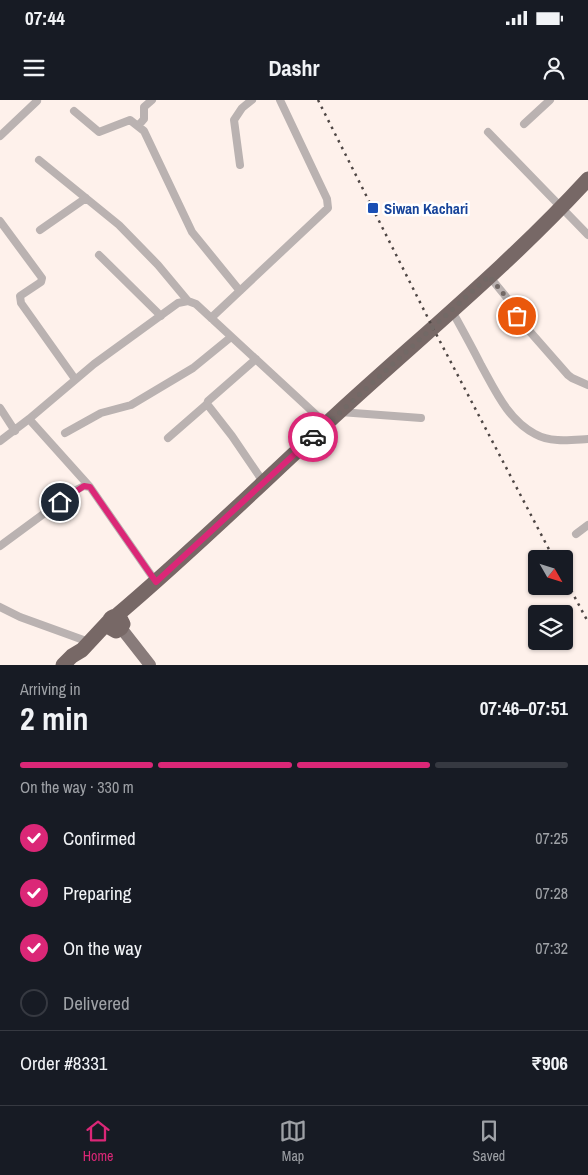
<!DOCTYPE html>
<html lang="en">
<head>
<meta charset="utf-8">
<style>
	body { margin:0; font-family:"Archivo Narrow",sans-serif; background:#242831; color:#f1f3f6; height:100vh; display:flex; flex-direction:column; font-size:19px; white-space:nowrap }
	* { box-sizing:border-box; margin:0 }
	p { font-size:16px; color:#9ea1a6 }
	.icon { flex:none; width:28px; height:28px; fill:none; stroke:currentColor; stroke-width:2; stroke-linecap:round; stroke-linejoin:round }
	.map { position:relative; height:565px; overflow:hidden }
	.side { display:flex; flex-direction:column; background:#171b24; flex:1 }
	.side>* { flex:none }
	.needle { width:32px; rotate:129deg }
	.fabs { position:absolute; left:528px; top:450px; display:grid; gap:10px }
	.fabs a { display:grid; place-items:center; width:45px; height:45px; border-radius:5px; background:#171b24; box-shadow:0 1px 4px #0004; font-size:25px }
	.pin { position:absolute; display:grid; place-items:center; width:42px; height:42px; color:#fff; margin:-21px; border:2px solid #fff; border-radius:50%; box-shadow:0 1px 5px #0007 }
	.courier { position:absolute; display:grid; place-items:center; width:50px; height:50px; margin:-25px; border:4px solid #db2777; border-radius:50%; background:#fff; color:#222; box-shadow:0 1px 6px #0007 }
	.overview em { font-style:normal; font-weight:700 }
	.overview div { display:flex; flex-direction:column-reverse }
	.overview { display:flex; align-items:center; justify-content:space-between; height:85px; padding:0 20px }
	h1 { font-size:32px; font-weight:700; line-height:38px }
	.bar { display:grid; grid-template-columns:repeat(4,1fr); gap:8px 5px; align-content:center; height:60px; padding:0 20px }
	.bar i { height:6px; border-radius:4px; background:#363941 }
	.bar .on { background:#db2777 }
	.bar p { grid-column:span 4 }
	.line { display:flex; align-items:center; gap:12px; padding:0 20px; border-top:1px solid #363941 }
	.line div { flex:1 }
	ol { padding:0 20px; list-style:none }
	li { display:flex; align-items:center; gap:15px; height:55px }
	li p { margin-inline-start:auto }
	li .icon { padding:5px; border-radius:50%; background:#db2777; color:#fff; stroke-width:4 }
	li:last-child { color:#9ea1a6 }
	li i { width:28px; height:28px; border:2px solid #363941; border-radius:50% }
	.status { display:flex; justify-content:space-between; align-items:center; height:35px; padding:0 25px; background:#171b24; direction:ltr }
	.status svg { height:14px; fill:currentColor }
	header { display:flex; justify-content:space-between; align-items:center; height:65px; padding:0 20px; background:#171b24; font-size:22px; font-weight:700 }
	.tab-bar { display:flex; justify-content:space-around; align-items:center; height:70px; border-top:1px solid #363941; background:#171b24; font-size:14px; color:#9ea1a6 }
	.tab-bar a { display:grid; justify-items:center; gap:2px }
	.tab-bar .on { color:#db2777 }
	.map>svg:first-child { display:block }
	.lines { fill:none; stroke-linecap:round; stroke-linejoin:round }
	.street { stroke:#bab2b1; stroke-width:8 }
	.primary { stroke:#887b7a; stroke-width:12 }
	.highway { stroke:#776866; stroke-width:15 }
	.rail { stroke:#4e4644; stroke-width:2.5; stroke-dasharray:2.5 5; stroke-linecap:butt }
	.done { stroke:#726966; stroke-width:5; stroke-dasharray:0 9 }
	.route { stroke:#db2777; stroke-width:6 }
	.transit-dot { fill:#1a4fb4; stroke:#fff; stroke-width:2 }
	.labels { text-anchor:middle; dominant-baseline:central; stroke-width:5; stroke-linejoin:round; paint-order:stroke }
	.transit-label { font-size:15px; font-weight:bold; fill:#164399; stroke:#fff; text-anchor:start }
</style>
</head>
<body>
<div class="status"><b>07:44</b><svg viewBox="0 0 49 12"><path d="M0 12V9h3v3zM5 12V6h3v6zM10 12V3h3v9zM15 12V0h3v12zM26 1h20v11H26zM47 4h2v5h-2z"/></svg></div>
<header><svg class="icon" aria-label="menu" viewBox="0 0 24 24"><path d="M4 6h16M4 12h16M4 18h16"/></svg>Dashr<svg class="icon" aria-label="person" viewBox="0 0 24 24"><circle cx="12" cy="8" r="4"/><path d="M4 21q1-7 8-7t8 7"/></svg></header>
<div class="map">
<svg width="588" height="565" viewBox="0 0 588 565">
	<rect width="100%" height="100%" fill="#fef1eb"/>
	<g class="lines">
		<!-- street -->
		<path class="street" d="M74 11 99 32 130 20 144 31 192 132 240 191
			M524 24 550 0
			M138 26 144 19V7L152 0
			M488 32 588 135
			M0 36 37 1
			M39 60 119 125 158 165 188 201
			M240 65 234 20 242 8 252 0
			M0 121 42 178 41 182 20 196 21 203 75 279
			M40 130 86 98
			M99 155 161 216
			M489 176 507 198 525 226 568 275 572 278 588 285
			M452 211C462 229 472 247 481 265 495 290 508 320 535 334 551 343 571 340 588 339
			M211 218 328 108 327 99 280 0
			M256 259 208 301 207 304 232 336 264 383
			M0 308 15 331
			M340 312 421 318
			M29 319 90 387
			M65 333 101 313 131 305 193 268 231 237
			M168 338 207 304
			M0 341 29 319 94 264 178 203 188 201 196 204 326 324
			M576 434 588 425
			M0 446 76 390 84 386 90 387 156 482
			M0 507 20 517 89 542"/>
		<!-- primary -->
		<path class="primary" d="M121 528 150 565"/>
		<!-- highway -->
		<path class="highway" d="M116 516 120 518 123 524 121 528 116 531 109 527C108 521 110 517 116 516 193 451 265 380 339 312 423 235 511 163 588 79
			M63 565 72 556 82 550 109 521"/>
		<!-- rail -->
		<path class="rail" d="M318 0 433 228 554 459
			M564 477 588 522"/>
	</g>
	<g class="lines">
		<!-- done -->
		<path class="done" d="M313 337 489 176 507 198 517 216"/>
		<!-- route -->
		<path class="route" d="M60 402 84 386 90 387 156 482 313 337"/>
	</g>
	<!-- markers -->
	<rect class="transit-dot" x="367" y="102" width="12" height="12" rx="2.5"/>
	<g class="labels">
		<!-- transit labels -->
		<g class="transit-label">
			<text x="384" y="108">Siwan Kachari</text>
		</g>
	</g>
</svg>
<div class="fabs">
<a><svg class="needle" viewBox="-14 -14 28 28"><path d="M0-13l5 13h-10z" fill="#e53935"/><path d="M0 13l5-13h-10z" fill="#9ea1a6"/></svg></a>
<a><svg class="icon" aria-label="layers" viewBox="0 0 24 24"><path d="M12 4l9 5-9 5-9-5zM3 14l9 5 9-5"/></svg></a>
</div>
<div class="pin" style="left:517px;top:216px;background:#ea580c"><svg class="icon" aria-label="bag" viewBox="0 0 24 24"><path d="M5 8h14l-1 12H6zM9 8a3 3 0 0 1 6 0"/></svg></div>
<div class="pin" style="left:60px;top:402px;background:#1f2937"><svg class="icon" aria-label="home" viewBox="0 0 24 24"><path d="M3 11l9-7 9 7M6 9v11h12V9"/></svg></div>
<div class="courier" style="left:313px;top:337px"><svg class="icon" aria-label="car" viewBox="0 0 24 24"><path d="M5 17H2v-5l4-1 3-4h7l3 4 3 1v5h-3M9 17h6M6 11h13"/><circle cx="7" cy="17" r="2"/><circle cx="17" cy="17" r="2"/></svg></div>
</div>
<section class="side">
<div class="overview"><div><h1>2 min</h1><p>Arriving in</p></div><em>07:46–07:51</em></div>
<div class="bar"><i class="on"></i><i class="on"></i><i class="on"></i><i></i><p>On the way · 330 m</p></div>
<ol>
<li><svg class="icon" aria-label="check" viewBox="0 0 24 24"><path d="M5 12l5 5 9-10"/></svg>Confirmed<p>07:25</p></li>
<li><svg class="icon" aria-label="check" viewBox="0 0 24 24"><path d="M5 12l5 5 9-10"/></svg>Preparing<p>07:28</p></li>
<li><svg class="icon" aria-label="check" viewBox="0 0 24 24"><path d="M5 12l5 5 9-10"/></svg>On the way<p>07:32</p></li>
<li><i></i>Delivered</li>
</ol>
<div class="line" style="height:65px"><div>Order #8331</div><b>₹906</b></div>
</section>
<nav class="tab-bar">
<a class="on"><svg class="icon" aria-label="home" viewBox="0 0 24 24"><path d="M3 11l9-7 9 7M6 9v11h12V9"/></svg>Home</a>
<a><svg class="icon" aria-label="map" viewBox="0 0 24 24"><path d="M3 6l6-2 6 2 6-2v14l-6 2-6-2-6 2zM9 4v14M15 6v14"/></svg>Map</a>
<a><svg class="icon" aria-label="saved" viewBox="0 0 24 24"><path d="M7 4h10v16l-5-4-5 4z"/></svg>Saved</a>
</nav>
</body>
</html>
